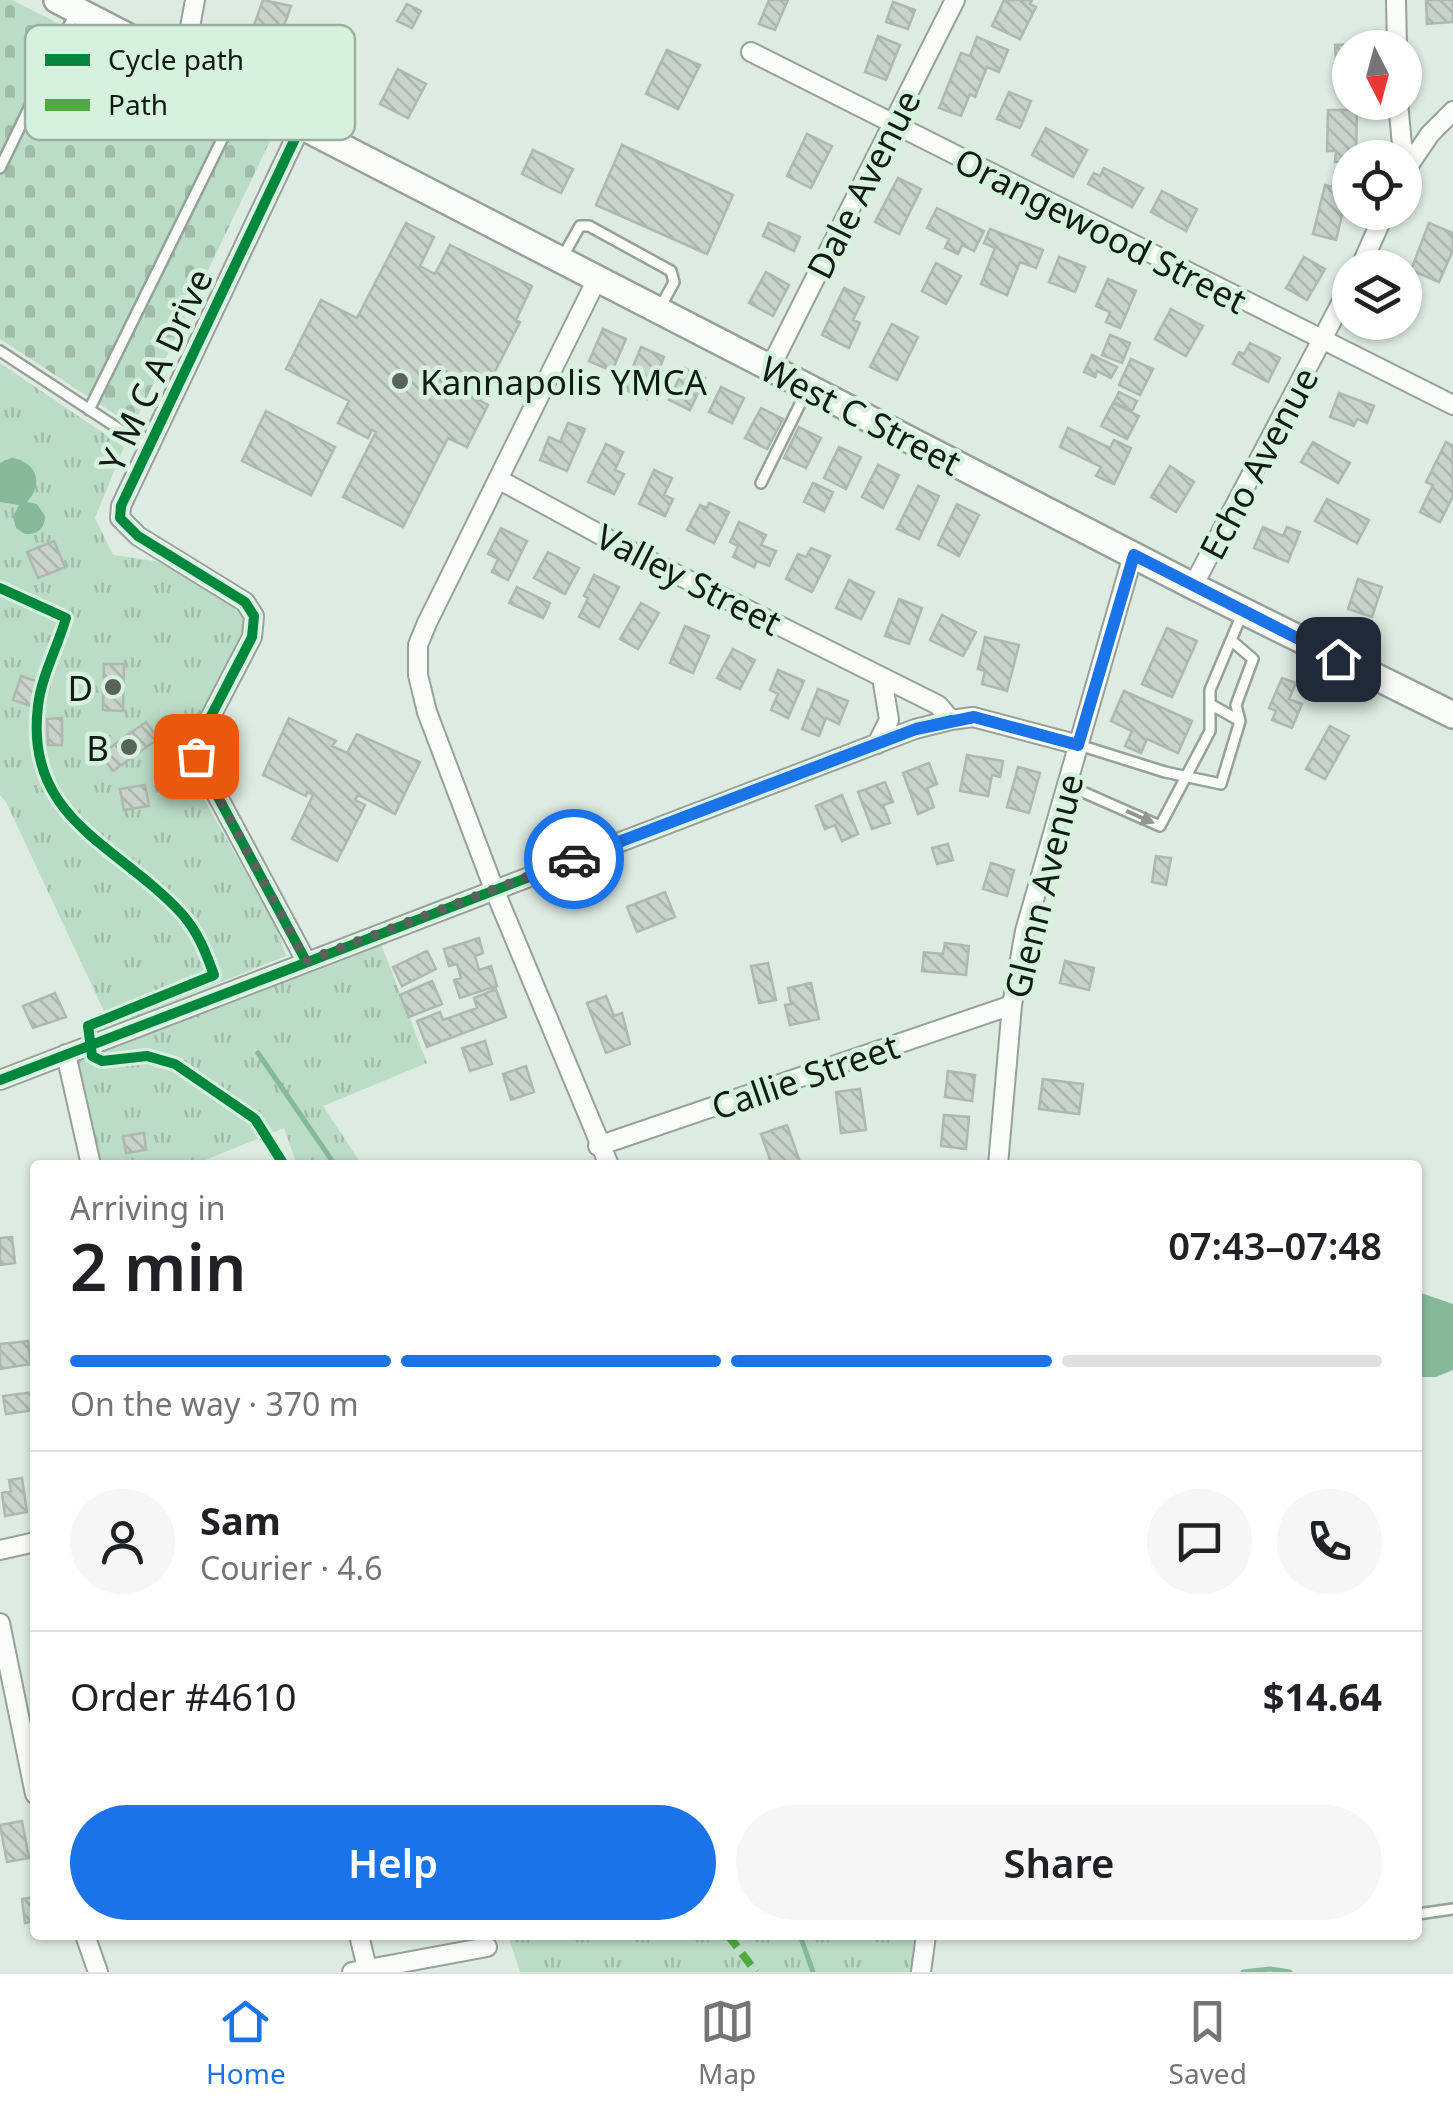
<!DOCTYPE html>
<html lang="en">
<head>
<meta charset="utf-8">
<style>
	body { margin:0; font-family:"Noto Sans",sans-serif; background:#f6f6f6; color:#202124; height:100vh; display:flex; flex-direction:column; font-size:38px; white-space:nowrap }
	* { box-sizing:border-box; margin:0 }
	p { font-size:32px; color:#757577 }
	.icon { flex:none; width:55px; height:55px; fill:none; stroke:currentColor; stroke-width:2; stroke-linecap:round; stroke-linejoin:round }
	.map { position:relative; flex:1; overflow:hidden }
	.sheet { position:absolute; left:30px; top:1160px; width:1392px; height:780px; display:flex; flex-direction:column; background:#fff; border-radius:10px; box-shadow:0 2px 8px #0004 }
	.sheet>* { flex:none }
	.needle { width:65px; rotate:174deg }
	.tools { position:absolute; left:1332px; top:30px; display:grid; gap:20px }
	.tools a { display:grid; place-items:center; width:90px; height:90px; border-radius:50%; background:#fff; box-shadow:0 2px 8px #0004; font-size:50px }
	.pin { position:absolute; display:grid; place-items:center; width:85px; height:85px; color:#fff; margin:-42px; border-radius:20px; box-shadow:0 5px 15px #0006 }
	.courier { position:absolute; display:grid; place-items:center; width:100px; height:100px; margin:-50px; border:8px solid #1a73e8; border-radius:50%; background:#fff; color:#222; box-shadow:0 2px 12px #0007 }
	.summary em { font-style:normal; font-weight:600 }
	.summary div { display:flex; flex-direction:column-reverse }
	.summary { display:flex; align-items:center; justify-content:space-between; height:170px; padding:0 40px }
	h1 { font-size:65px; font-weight:600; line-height:75px }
	.bar { display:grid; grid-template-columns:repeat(4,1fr); gap:15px 10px; align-content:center; height:120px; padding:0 40px }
	.bar i { height:12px; border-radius:8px; background:#e0e0e0 }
	.bar .on { background:#1a73e8 }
	.bar p { grid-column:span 4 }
	.line { display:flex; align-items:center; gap:25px; padding:0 40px; border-top:2px solid #e0e0e0 }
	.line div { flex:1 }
	.round { display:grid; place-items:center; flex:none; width:105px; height:105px; border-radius:52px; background:#f6f6f6 }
	.cta { display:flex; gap:20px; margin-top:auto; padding:20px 40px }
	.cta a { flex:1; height:115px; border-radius:60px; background:#1a73e8; color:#fff; font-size:40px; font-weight:600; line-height:115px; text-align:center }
	.cta a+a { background:#f6f6f6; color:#202124 }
	.tab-bar { display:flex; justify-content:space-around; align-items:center; height:140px; border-top:2px solid #e0e0e0; background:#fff; font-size:28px; color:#757577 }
	.tab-bar a { display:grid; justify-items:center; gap:5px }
	.tab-bar .on { color:#1a73e8 }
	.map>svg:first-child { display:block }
	.grass { fill:url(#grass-tufts) }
	.cemetery { fill:url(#cemetery-stones) }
	.water { fill:#85b999 }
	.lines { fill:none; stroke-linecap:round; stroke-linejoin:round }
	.stream { stroke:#85b999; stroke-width:5 }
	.building { fill:url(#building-back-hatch); stroke:#adb8b1; stroke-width:2.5 }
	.service-casing { stroke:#96a19a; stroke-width:14 }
	.minor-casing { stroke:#96a19a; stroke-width:22 }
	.secondary-casing { stroke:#96a19a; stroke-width:30 }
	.service { stroke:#fafcfa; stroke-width:9 }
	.minor { stroke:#fafcfa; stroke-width:18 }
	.secondary { stroke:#fafcfa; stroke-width:25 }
	.quiet { stroke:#51a942; stroke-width:8; stroke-dasharray:15 8; stroke-linecap:butt }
	.cycleway-casing { stroke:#d7f1df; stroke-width:16 }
	.cycleway { stroke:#00873e; stroke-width:10 }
	.oneway { fill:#919692 }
	.done { stroke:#58635c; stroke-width:10; stroke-dasharray:0 18 }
	.route { stroke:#1a73e8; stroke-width:12 }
	.poi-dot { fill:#58635c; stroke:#d7f1df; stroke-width:4 }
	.labels { text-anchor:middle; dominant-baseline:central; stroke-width:9; stroke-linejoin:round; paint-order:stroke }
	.street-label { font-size:35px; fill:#111a14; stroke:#d7f1df }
	.poi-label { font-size:35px; fill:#111a14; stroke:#d7f1df; text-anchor:end }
	.key { fill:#d7f1df; stroke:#9cb0a2; stroke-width:2.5 }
	.key-label { font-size:28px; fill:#111a14 }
</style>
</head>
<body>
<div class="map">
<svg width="1453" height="1972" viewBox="0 0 1453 1972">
	<defs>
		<pattern id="grass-tufts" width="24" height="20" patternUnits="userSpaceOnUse" patternTransform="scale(2.5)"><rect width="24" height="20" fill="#bbdcc6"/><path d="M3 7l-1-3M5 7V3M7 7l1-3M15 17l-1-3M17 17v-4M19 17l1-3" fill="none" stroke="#a0bca9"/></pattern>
		<pattern id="cemetery-stones" width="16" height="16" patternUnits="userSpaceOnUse" patternTransform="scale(2.5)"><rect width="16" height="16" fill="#bbdcc6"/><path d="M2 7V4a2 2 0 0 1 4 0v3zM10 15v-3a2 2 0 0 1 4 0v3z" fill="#a0bca9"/></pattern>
		<pattern id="building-back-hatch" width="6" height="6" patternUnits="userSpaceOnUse" patternTransform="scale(2.5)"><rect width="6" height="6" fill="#c8d3cb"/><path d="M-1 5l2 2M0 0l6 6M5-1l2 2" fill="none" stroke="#abb5ad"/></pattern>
	</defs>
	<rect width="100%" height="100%" fill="#ddebe1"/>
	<!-- grass -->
	<path class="grass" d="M0 363 124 447 95 518 113 555C131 558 152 559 169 565 194 574 234 600 245 623L238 651 188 743V771L277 928 286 956 111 1026 6 802 0 795Z
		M377 934 427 1063 323 1106 362 1165H297L284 1128 193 1165H91L66 1054Z
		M508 1935H926L921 1972H520Z"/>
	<!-- cemetery -->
	<path class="cemetery" d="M0 0H12L274 133 133 426 0 339Z"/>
	<!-- water -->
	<path class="water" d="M11 458C37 461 44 484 27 502L37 504 45 516C45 529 37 535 25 534L16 528 13 517 19 505 0 502V463Z
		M1418 1292 1453 1304V1370L1436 1377H1418Z"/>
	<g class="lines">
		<!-- stream -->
		<path class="stream" d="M258 1053 335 1165
			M800 1935 813 1972
			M1243 1972 1270 1969 1290 1972"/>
	</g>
	<!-- building -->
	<path class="building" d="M263 0 291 6 278 43 251 34Z
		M769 0H788L775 30 759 24Z
		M1004 0H1032L1030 4 1036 7 1020 39 992 26Z
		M1426 0H1453V22L1427 24Z
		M893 2 915 10 908 29 886 22Z
		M407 4 421 11 412 28 397 21Z
		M878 36 900 45 886 80 865 72Z
		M977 37 1008 50 999 72 987 67 975 97 970 94 961 116 939 108 961 53 970 56Z
		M1359 44V48H1350V83H1338L1335 45Z
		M667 50 700 65 678 109 646 94Z
		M398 69 426 84 408 118 380 104Z
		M1009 92 1031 101 1020 128 997 119Z
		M1328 110H1357L1356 158H1350V162H1335L1336 151H1327Z
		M1046 128 1087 150 1073 177 1032 155Z
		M807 134 832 146 811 188 787 176Z
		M622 145 733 195 707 254 596 205Z
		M533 150 573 169 561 193 522 174Z
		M1104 168 1143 188 1132 207 1088 184 1094 173 1100 176Z
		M898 178 921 189 899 234 875 222Z
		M1325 185 1348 191 1336 240 1313 234Z
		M1162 191 1197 209 1186 231 1151 212Z
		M937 208 984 231 974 251 962 245 958 254 945 248 949 239 927 228Z
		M406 223 434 237 420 266 435 274 450 245 532 286 516 320 520 322 481 399 470 395 488 405 467 447 448 438 403 527 343 497 376 432 372 430 368 438 338 423 349 401 286 369 321 300 357 318Z
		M769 223 800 237 794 251 763 236Z
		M1429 223 1453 233V250L1439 282 1411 270Z
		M990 229 1043 250 1036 268 1020 262 1007 295 981 284 995 248 984 243Z
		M1059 257 1085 267 1075 292 1049 282Z
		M1304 257 1325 269 1307 300 1286 288Z
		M936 263 961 276 946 304 922 291Z
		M766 272 789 285 773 316 749 303Z
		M1108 279 1136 291 1120 328 1106 322 1110 312 1096 306Z
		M844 288 864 297 853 320 860 323 849 348 822 335Z
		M1171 309 1203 326 1186 356 1155 339Z
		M892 324 918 337 897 380 870 367Z
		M603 329 626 339 612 371 589 361Z
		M1110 335 1130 343 1122 363 1102 355Z
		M1250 343 1280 358 1268 382 1233 364 1239 352 1244 354Z
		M641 347 664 357 647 399 624 389Z
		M1092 355 1117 367 1111 378 1097 371 1095 377 1084 372Z
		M1131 359 1153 369 1140 395 1119 385Z
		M684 368 705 378 690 410 669 400Z
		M721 387 744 398 732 423 709 412Z
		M1119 392 1137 401 1132 411 1114 402Z
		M1339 393 1374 406 1367 423 1357 419 1354 426 1330 417Z
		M1113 403 1139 416 1127 439 1101 426Z
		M761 408 783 419 767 449 745 438Z
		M266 411 335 447 311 495 242 461Z
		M568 423 585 429 567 471 540 460 549 437 560 442Z
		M799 427 821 438 806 468 784 458Z
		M1068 428 1110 448 1114 440 1131 448 1114 484 1096 476 1101 467 1060 447Z
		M1313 442 1350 463 1338 483 1301 462Z
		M1446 442 1453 446V496L1440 522 1420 512 1433 485 1426 482Z
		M606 444 623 452 615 470 624 474 614 494 588 482Z
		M839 447 861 457 846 489 824 478Z
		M878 465 899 475 883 508 862 497Z
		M1170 466 1194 482 1176 512 1151 497Z
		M654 470 672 478 664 495 673 499 665 516 639 504Z
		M813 483 833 492 824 511 804 502Z
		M918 486 939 496 919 539 897 529Z
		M1327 499 1369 520 1357 543 1315 521Z
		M709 503 729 512 714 543 687 530 700 505 707 508Z
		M957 504 979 515 959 556 938 545Z
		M739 522 766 535 761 545 776 551 769 566 757 561 754 567 733 557 738 546 730 542Z
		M1263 527 1283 536 1287 527 1300 532 1288 562 1254 548Z
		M501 528 527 541 508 580 492 572 498 559 488 554Z
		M54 541 65 567 38 578 27 552Z
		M811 548 830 556 812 592 786 579 798 554 806 557Z
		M548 552 579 568 565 594 534 578Z
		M594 575 619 587 599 627 579 617 588 598 584 596Z
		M1358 579 1382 587 1372 617 1348 609Z
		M849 580 874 592 861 619 836 608Z
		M517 587 550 603 543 618 509 603Z
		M899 599 922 608 909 644 885 636Z
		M641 603 659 613 638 649 620 639Z
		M942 615 976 632 963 656 930 640Z
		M685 626 709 636 693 673 670 663Z
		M1167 628 1197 641 1172 697 1142 684Z
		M985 637 1019 645 1007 691 982 684 985 671 978 669Z
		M733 649 755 660 740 689 717 678Z
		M104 664H124L123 711 103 710Z
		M778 670 804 681 788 718 771 710 778 694 770 690Z
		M21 676 39 682 31 706 13 700Z
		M1282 678 1296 683 1289 699 1302 704 1292 728 1272 720 1276 711 1269 708Z
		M818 689 848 701 839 724 826 718 819 736 802 729Z
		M1124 691 1192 721 1178 753 1147 739 1141 753 1125 746 1132 731 1111 721Z
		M62 718V745H48L47 719Z
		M289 718 336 741 332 746 347 753 357 734 420 762 395 814 358 795 355 800 365 805 337 861 292 839 313 795 307 792 306 796 263 775Z
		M146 722 158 739 113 771 101 754Z
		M1330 726 1349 736 1325 779 1306 769Z
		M967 755 1003 761 1000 777 992 775 988 796 960 791Z
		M929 763 937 784 927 788 934 807 918 814 903 773Z
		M1018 767 1040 773 1029 813 1007 807Z
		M885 782 893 802 883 805 890 823 872 829 858 792Z
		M145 785 149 806 124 810 120 789Z
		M842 795 858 834 842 841 835 825 825 829 816 806Z
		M948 844 953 860 937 864 932 848Z
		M1156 856 1171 858 1166 885 1152 882Z
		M991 863 1014 870 1007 896 983 889Z
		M665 892 675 917 637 932 627 907Z
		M479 938 483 953 475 956 479 970 491 966 497 986 460 998 454 980 461 978 457 964 449 966 444 949Z
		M945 943 969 946 966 975 922 971 924 952 943 954Z
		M427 951 436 969 402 986 393 967Z
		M1065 961 1094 968 1089 990 1060 983Z
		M768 963 776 1000 759 1003 751 966Z
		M432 981 442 1004 409 1017 400 995Z
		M811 983 819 1019 790 1025 785 1005 791 1004 788 988Z
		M496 989 506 1017 427 1047 417 1021 440 1012 443 1020 477 1008 474 998Z
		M55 993 66 1017 33 1028 23 1006Z
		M606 996 614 1016 622 1013 630 1044 606 1053 587 1003Z
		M485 1041 492 1064 470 1071 462 1048Z
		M526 1066 534 1092 511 1100 503 1074Z
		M948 1071 975 1075 972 1101 945 1097Z
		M1043 1079 1083 1084 1079 1114 1039 1109Z
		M860 1089 866 1130 841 1133 836 1092Z
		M944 1115 969 1117 966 1149 941 1146Z
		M787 1125 800 1162 772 1165 761 1134Z
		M144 1133 146 1150 126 1153 123 1136Z
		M12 1237 15 1263 0 1265V1238Z
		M28 1341 31 1364 0 1369V1344Z
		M35 1392V1410L6 1414 3 1396Z
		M22 1478 27 1512 5 1516 2 1493 11 1491 9 1480Z
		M22 1821 29 1858 7 1862 0 1825Z
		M35 1897V1921L25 1923 22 1899Z"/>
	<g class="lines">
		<defs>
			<path id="service" d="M0 168 75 13
				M562 258 580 226H589L671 271 674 282 661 306
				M0 351 148 448
				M89 410 242 99
				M761 483 807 390
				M1210 704 1240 721
				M1079 745 1165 772 1221 784 1240 721 1236 705 1253 659 1232 641
				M1067 785 1160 826 1210 731V690L1242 614
				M1418 1914 1453 1909"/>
			<path id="minor" d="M1396 0 1397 48
				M751 52 1453 405
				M183 65 195 0
				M1398 102 1402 145 1410 162
				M301 126 121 506 120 518 138 536 245 602 254 616 252 637 197 743 196 756 306 961
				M1405 171 1430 134 1453 111
				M1360 268 1385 212
				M597 279 427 623 418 645V675L427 712 494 889 609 1165
				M770 368 955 0
				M498 479 632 552 882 677 889 720 877 744
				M1193 586 1350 286
				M882 677 938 705 951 720 973 717 1079 745
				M66 1054 91 1165
				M0 1080 915 729 951 720
				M598 1146 1012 1005
				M998 1165 1012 1005 1025 931 1133 555
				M0 1550 35 1542
				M0 1623 35 1794
				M85 1935 98 1972
				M359 1935 367 1968
				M352 1972 487 1947
				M921 1972 926 1935"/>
			<path id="secondary" d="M57 0 1193 586 1453 715"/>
		</defs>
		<!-- service casing -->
		<use href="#service" class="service-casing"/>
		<!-- minor casing -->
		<use href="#minor" class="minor-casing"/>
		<!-- secondary casing -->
		<use href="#secondary" class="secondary-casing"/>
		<!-- service -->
		<use href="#service" class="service"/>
		<!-- minor -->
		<use href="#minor" class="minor"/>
		<!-- secondary -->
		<use href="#secondary" class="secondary"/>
		<!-- quiet -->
		<path class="quiet" d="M728 1935 756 1972"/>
		<defs>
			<path id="cycleway" d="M301 126 121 506 120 518 138 536 245 602 254 616 252 637 197 743 196 756 306 961
				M0 588 66 618C58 646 41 677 38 706 24 820 118 844 182 914 198 932 206 953 214 975L88 1026 92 1056 102 1061 147 1056 175 1064 255 1119 284 1165
				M0 1080 915 729 951 720"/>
		</defs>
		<!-- cycleway casing -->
		<use href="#cycleway" class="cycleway-casing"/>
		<!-- cycleway -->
		<use href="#cycleway" class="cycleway"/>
	</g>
	<!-- one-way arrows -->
	<defs><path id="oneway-solid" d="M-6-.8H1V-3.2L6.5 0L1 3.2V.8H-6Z" transform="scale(2.5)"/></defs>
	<use class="oneway" href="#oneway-solid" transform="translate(1140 817) rotate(24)"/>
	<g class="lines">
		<!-- done -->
		<path class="done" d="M196 756 306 961 574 859"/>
		<!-- route -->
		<path class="route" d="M574 859 916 729 974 717 1078 745 1134 555 1338 659"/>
	</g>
	<!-- markers -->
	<g class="poi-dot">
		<circle cx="400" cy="381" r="10"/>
		<circle cx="113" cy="687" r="10"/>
		<circle cx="129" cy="747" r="10"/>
	</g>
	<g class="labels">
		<!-- street labels -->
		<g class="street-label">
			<text transform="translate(863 184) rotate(-63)">Dale Avenue</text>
			<text transform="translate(1101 230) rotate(27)">Orangewood Street</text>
			<text transform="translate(155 370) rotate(-65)">Y M C A Drive</text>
			<text transform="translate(861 415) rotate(27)">West C Street</text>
			<text transform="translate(1258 463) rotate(-62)">Echo Avenue</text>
			<text transform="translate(689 579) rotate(27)">Valley Street</text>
			<text transform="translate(1043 886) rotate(-76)">Glenn Avenue</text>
			<text transform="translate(805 1076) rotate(-19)">Callie Street</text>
		</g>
		<!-- poi labels -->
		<g class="poi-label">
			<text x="420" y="381" text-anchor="start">Kannapolis YMCA</text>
			<text x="93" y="687">D</text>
			<text x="109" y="747">B</text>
		</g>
	</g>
	<!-- legend -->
	<rect x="25" y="25" width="330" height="115" rx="15" class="key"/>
	<rect x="45" y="54" width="45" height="12" fill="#00873e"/>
	<rect x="45" y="99" width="45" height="12" fill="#51a942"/>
	<g class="key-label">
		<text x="108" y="70">Cycle path</text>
		<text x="108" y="115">Path</text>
	</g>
</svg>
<div class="tools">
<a><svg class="needle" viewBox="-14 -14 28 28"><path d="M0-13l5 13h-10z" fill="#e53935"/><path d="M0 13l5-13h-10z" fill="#757577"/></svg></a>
<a><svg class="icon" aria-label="locate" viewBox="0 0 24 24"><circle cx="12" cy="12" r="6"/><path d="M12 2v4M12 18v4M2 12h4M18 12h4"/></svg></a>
<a><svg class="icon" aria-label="layers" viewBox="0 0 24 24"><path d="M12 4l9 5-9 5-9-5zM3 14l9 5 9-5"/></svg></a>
</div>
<div class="pin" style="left:196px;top:756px;background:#ea580c"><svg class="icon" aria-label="bag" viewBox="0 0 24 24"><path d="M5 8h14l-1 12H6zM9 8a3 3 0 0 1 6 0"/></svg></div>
<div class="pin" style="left:1338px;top:659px;background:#1f2937"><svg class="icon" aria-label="home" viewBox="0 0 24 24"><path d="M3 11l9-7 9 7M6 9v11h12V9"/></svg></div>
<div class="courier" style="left:574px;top:859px"><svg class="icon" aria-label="car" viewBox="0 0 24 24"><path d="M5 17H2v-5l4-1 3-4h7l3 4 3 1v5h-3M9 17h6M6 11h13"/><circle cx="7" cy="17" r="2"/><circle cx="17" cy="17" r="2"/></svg></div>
<section class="sheet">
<div class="summary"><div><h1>2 min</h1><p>Arriving in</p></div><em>07:43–07:48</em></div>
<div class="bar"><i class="on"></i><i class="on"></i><i class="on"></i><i></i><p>On the way · 370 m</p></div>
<div class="line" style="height:180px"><a class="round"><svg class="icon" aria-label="person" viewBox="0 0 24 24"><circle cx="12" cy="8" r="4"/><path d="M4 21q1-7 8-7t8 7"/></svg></a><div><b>Sam</b><p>Courier · 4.6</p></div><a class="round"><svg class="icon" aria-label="chat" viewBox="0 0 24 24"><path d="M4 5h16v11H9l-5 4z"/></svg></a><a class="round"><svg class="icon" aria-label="phone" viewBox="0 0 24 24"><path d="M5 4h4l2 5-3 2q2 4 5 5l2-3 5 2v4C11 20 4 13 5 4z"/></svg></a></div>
<div class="line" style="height:130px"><div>Order #4610</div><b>$14.64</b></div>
<div class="cta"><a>Help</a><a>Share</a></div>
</section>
</div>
<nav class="tab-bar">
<a class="on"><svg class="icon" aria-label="home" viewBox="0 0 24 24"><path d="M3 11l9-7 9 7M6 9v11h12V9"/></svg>Home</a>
<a><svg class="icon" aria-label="map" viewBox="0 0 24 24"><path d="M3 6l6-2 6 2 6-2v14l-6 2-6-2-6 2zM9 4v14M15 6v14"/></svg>Map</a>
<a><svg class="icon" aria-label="saved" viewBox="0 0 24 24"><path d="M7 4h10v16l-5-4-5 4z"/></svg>Saved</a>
</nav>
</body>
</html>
